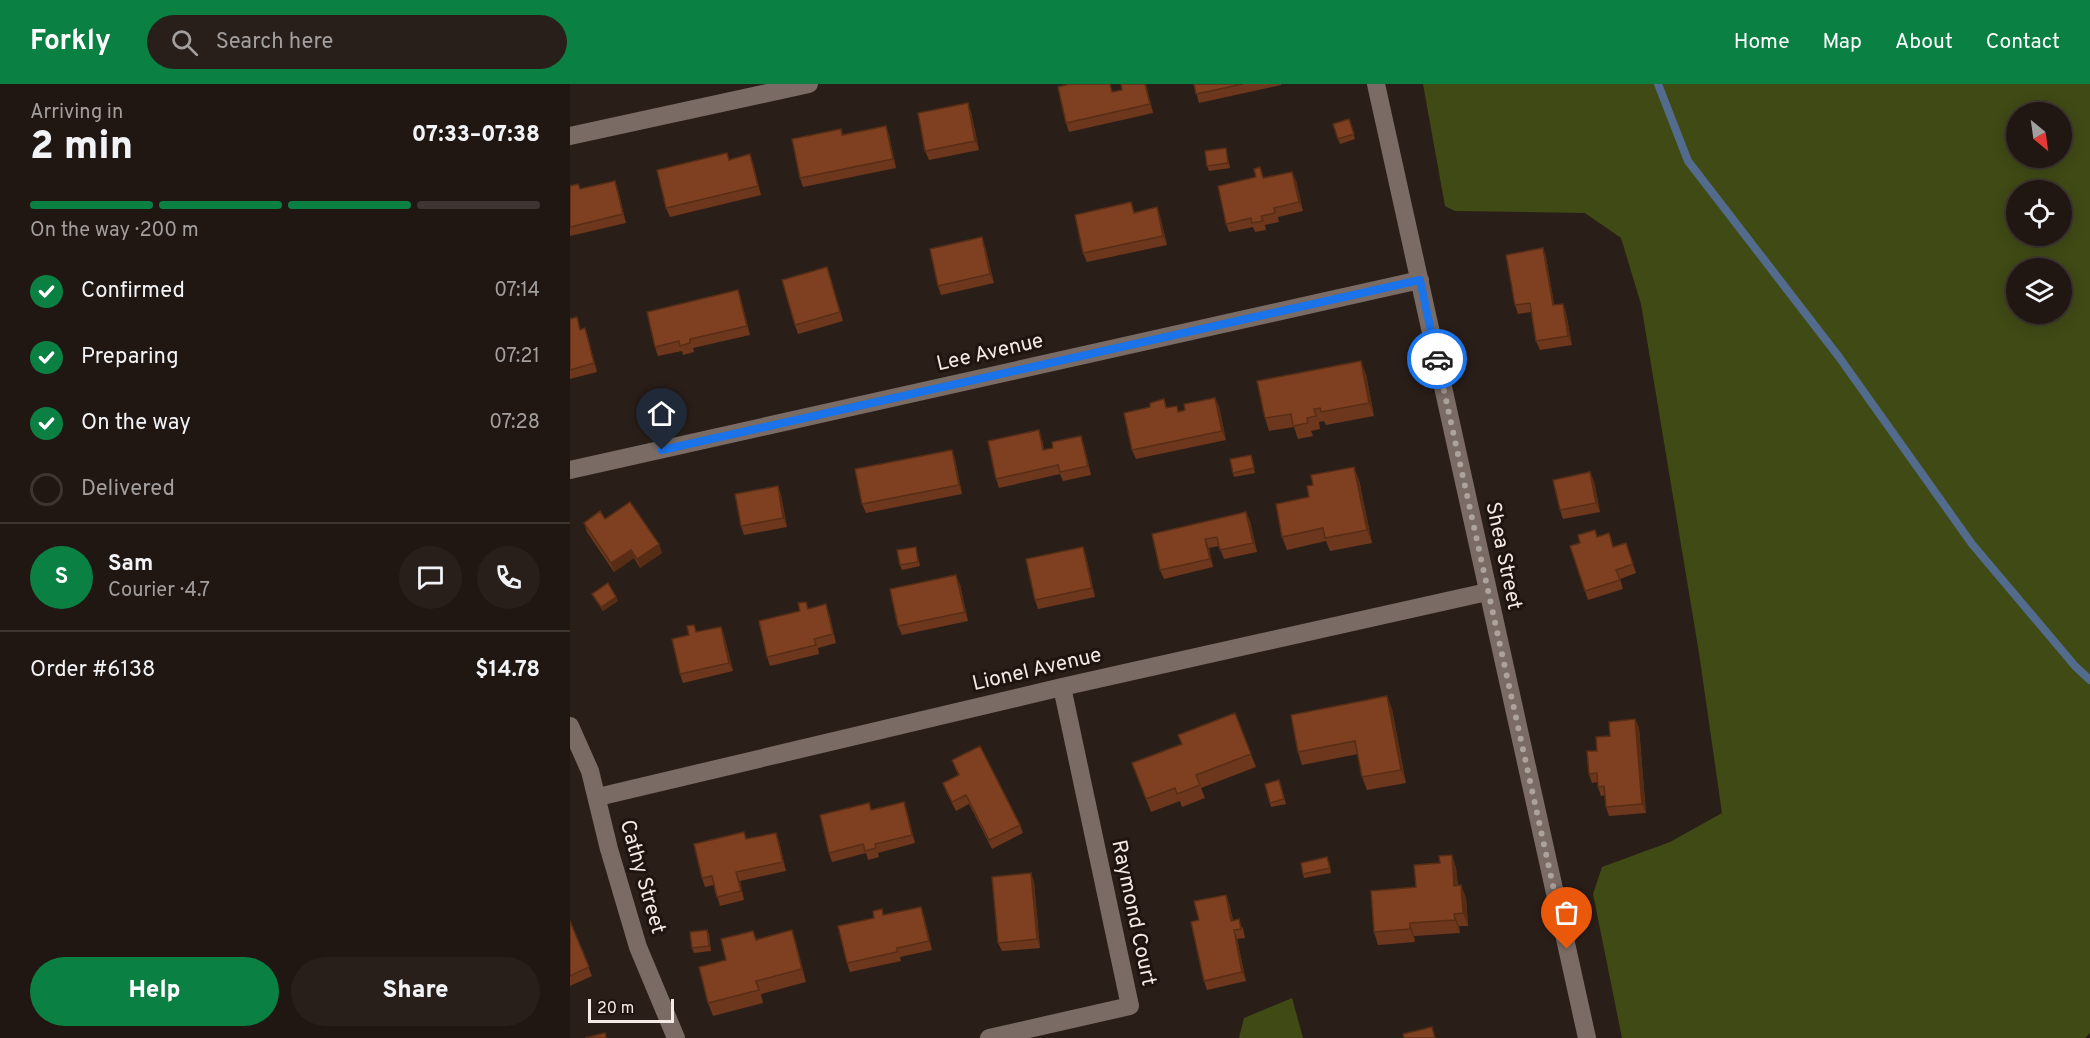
<!DOCTYPE html>
<html lang="en">
<head>
<meta charset="utf-8">
<style>
	body { margin:0; font-family:Overpass,sans-serif; background:#281f1b; color:#f1f3f6; height:100vh; display:flex; flex-direction:column; font-size:22px; white-space:nowrap }
	* { box-sizing:border-box; margin:0 }
	p { font-size:20px; color:#a29f9f }
	.icon { flex:none; width:33px; height:33px; fill:none; stroke:currentColor; stroke-width:2; stroke-linecap:round; stroke-linejoin:round }
	.map { position:relative; flex:1; overflow:hidden }
	.drawer { display:flex; flex-direction:column; background:#201612; width:570px }
	.drawer>* { flex:none }
	.needle { width:39px; rotate:151deg }
	.fabs { position:absolute; left:1436px; top:18px; display:grid; gap:12px }
	.fabs a { display:grid; place-items:center; width:66px; height:66px; border-radius:50%; background:#201612; box-shadow:0 3px 15px #0003,0 0 0 2px #3d3532; font-size:30px }
	.scale { position:absolute; left:18px; bottom:15px; width:86px; box-sizing:border-box; padding-left:6px; border:3px solid #f3eae6; border-top:0; font-size:16px; line-height:21px; white-space:nowrap; color:#f3eae6; -webkit-text-stroke:4px #20140f; paint-order:stroke }
	.pin { position:absolute; display:grid; place-items:center; width:51px; height:51px; color:#fff; margin:-62px -26px; border-radius:50% 50% 50% 0; rotate:-45deg; box-shadow:0 0 6px #0007 }
	.pin .icon { rotate:45deg }
	.courier { position:absolute; display:grid; place-items:center; width:60px; height:60px; margin:-30px; border:4px solid #1a73e8; border-radius:50%; background:#fff; color:#222; box-shadow:0 2px 8px #0007 }
	.overview em { font-style:normal; font-weight:800 }
	.overview div { display:flex; flex-direction:column-reverse }
	.overview { display:flex; align-items:center; justify-content:space-between; height:102px; padding:0 30px }
	h1 { font-size:39px; font-weight:800; line-height:45px }
	.bar { display:grid; grid-template-columns:repeat(4,1fr); gap:9px 6px; align-content:center; height:72px; padding:0 30px }
	.bar i { height:8px; border-radius:4px; background:#3d3532 }
	.bar .active { background:#0b8043 }
	.bar p { grid-column:span 4 }
	.line { display:flex; align-items:center; gap:15px; padding:0 30px; border-top:2px solid #3d3532 }
	.line div { flex:1 }
	.round { display:grid; place-items:center; flex:none; width:63px; height:63px; border-radius:32px; background:#281f1b }
	ol { padding:0 30px; list-style:none }
	li { display:flex; align-items:center; gap:18px; height:66px }
	li p { margin-inline-start:auto }
	li .icon { padding:6px; border-radius:50%; background:#0b8043; color:#fff; stroke-width:4 }
	li:last-child { color:#a29f9f }
	li i { width:33px; height:33px; border:3px solid #3d3532; border-radius:50% }
	.primary-button { display:flex; gap:12px; margin-top:auto; padding:12px 30px }
	.primary-button a { flex:1; height:69px; border-radius:36px; background:#0b8043; color:#fff; font-size:24px; font-weight:800; line-height:69px; text-align:center }
	.primary-button a+a { background:#281f1b; color:#f1f3f6 }
	header { display:flex; align-items:center; gap:36px; box-sizing:border-box; height:84px; padding:0 30px; background:#0b8043; color:#fff }
	header strong { font-size:28px }
	nav { display:flex; gap:33px; margin-inline-start:auto; font-size:21px }
	.search { width:420px; height:54px; background:#281f1b; display:flex; align-items:center; gap:15px; box-sizing:border-box; padding:0 21px; border-radius:33px; color:#a29f9f; font-size:22px }
	main { display:flex; flex:1; min-height:0 }
	.map>svg:first-child { display:block }
	.green { fill:#404a15; fill-rule:evenodd }
	.lines { fill:none; stroke-linecap:round; stroke-linejoin:round }
	.stream { stroke:#536b8c; stroke-width:8 }
	.minor { stroke:#7a6b64; stroke-width:18 }
	.wall { fill:#6c371c }
	.shaded-wall { fill:#582d16 }
	.building { fill:#7e4020; stroke:#582d16; stroke-width:1.5 }
	.done { stroke:#ada39e; stroke-width:6; stroke-dasharray:0 10.8 }
	.route { stroke:#1a73e8; stroke-width:8 }
	.labels { text-anchor:middle; dominant-baseline:central; stroke-width:6; stroke-linejoin:round; paint-order:stroke }
	.street-label { font-size:21px; fill:#f3eae6; stroke:#20140f }
</style>
</head>
<body>
<header>
<strong>Forkly</strong>
<div class="search"><svg class="icon" aria-label="search" viewBox="0 0 24 24"><circle cx="10" cy="10" r="6"/><path d="M15 15l6 6"/></svg>Search here</div>
<nav><a>Home</a><a>Map</a><a>About</a><a>Contact</a></nav>
</header>
<main>
<section class="drawer">
<div class="overview"><div><h1>2 min</h1><p>Arriving in</p></div><em>07:33–07:38</em></div>
<div class="bar"><i class="active"></i><i class="active"></i><i class="active"></i><i></i><p>On the way · 200 m</p></div>
<ol>
<li><svg class="icon" aria-label="check" viewBox="0 0 24 24"><path d="M5 12l5 5 9-10"/></svg>Confirmed<p>07:14</p></li>
<li><svg class="icon" aria-label="check" viewBox="0 0 24 24"><path d="M5 12l5 5 9-10"/></svg>Preparing<p>07:21</p></li>
<li><svg class="icon" aria-label="check" viewBox="0 0 24 24"><path d="M5 12l5 5 9-10"/></svg>On the way<p>07:28</p></li>
<li><i></i>Delivered</li>
</ol>
<div class="line" style="height:108px"><b class="round" style="background:#0b8043;color:#fff">S</b><div><b>Sam</b><p>Courier · 4.7</p></div><a class="round"><svg class="icon" aria-label="chat" viewBox="0 0 24 24"><path d="M4 5h16v11H9l-5 4z"/></svg></a><a class="round"><svg class="icon" aria-label="phone" viewBox="0 0 24 24"><path d="M5 4h4l2 5-3 2q2 4 5 5l2-3 5 2v4C11 20 4 13 5 4z"/></svg></a></div>
<div class="line" style="height:78px"><div>Order #6138</div><b>$14.78</b></div>
<div class="primary-button"><a>Help</a><a>Share</a></div>
</section>
<div class="map">
<svg width="1520" height="954" viewBox="0 0 1520 954">
	<rect width="100%" height="100%" fill="#2a1e18"/>
	<!-- green -->
	<path class="green" d="M853 0H1520V949L1515 954H1052L1023 810 1032 783 1100 758 1152 729 1129 569 1071 220 1051 154 1015 129 885 127 875 122ZM1491 28V74H1446V28ZM1491 106V152H1446V106ZM1491 184V230H1446V184Z
		M722 914 733 954H669L674 934Z"/>
	<g class="lines">
		<!-- stream -->
		<path class="stream" d="M1088 0 1118 77 1269 273 1402 460 1505 582 1520 596"/>
		<!-- minor -->
		<path class="minor" d="M806 0 1017 954
			M0 52 239 0
			M0 386 850 196
			M0 642 20 687 39 765 68 863 106 954
			M28 713 492 603 917 508
			M419 954 560 922 492 603"/>
	</g>
	<!-- wall -->
	<path class="wall" d="M576 0 583 29 499 48 496 39 543 8Z
		M624 0H711V1L629 19Z
		M398 19 401 28 409 66 359 76 355 67Z
		M779 35 785 55 770 60 763 40Z
		M271 45 273 51H319L326 84 233 103 230 94Z
		M656 64 660 84 639 87 637 82Z
		M159 76 183 79 191 111 100 133 96 124Z
		M722 88 726 97 733 127 708 133 709 138 695 141 696 146 685 148 683 143 659 148 656 140 694 94Z
		M8 100 10 105 48 106 56 139 0 152V102Z
		M587 123 590 132 597 161 517 178 513 169 565 128Z
		M415 162 424 199 371 211 368 202Z
		M973 164 976 173 984 221 993 220 996 229 1002 261 970 266 966 257 961 228 948 230 945 221Z
		M260 192 273 237 228 250 225 241Z
		M168 206 171 215 180 251 123 264 124 268 113 271 112 267 88 272 85 263Z
		M0 235 18 253 27 288 0 295Z
		M796 290 804 332 756 341 754 337 749 338 750 345 741 347 743 352 728 355 724 343 699 347 695 334Z
		M594 315 597 324 607 322 609 328 649 322 656 356 566 375 562 366 580 323Z
		M472 355 474 365 514 361 521 391 493 397 490 390 429 404 426 395Z
		M382 366 385 375 392 410 296 429 292 420Z
		M681 371 685 389 664 393 663 389Z
		M789 396 802 459 760 467 756 457 717 466 712 453 739 413Z
		M1024 397 1030 428 993 435 990 426Z
		M208 402 211 411 217 443 174 451 171 442Z
		M676 428 680 437 687 468 654 475 649 462 639 464 643 483 594 495 590 486Z
		M35 435 92 469 70 484 64 474 44 488 17 448 14 439Z
		M1027 453 1043 463 1056 459 1066 489 1050 495 1053 505 1018 516 1000 462Z
		M346 463 350 482 332 486 330 481Z
		M513 463 516 472 525 513 468 525 465 516Z
		M390 500 398 537 332 551 328 542Z
		M22 510 46 513 48 517 33 527 24 514Z
		M239 525 259 529 266 559 248 564 249 570 200 582 197 573 230 527Z
		M151 543 154 551 163 587 113 599 110 590 119 551Z
		M822 625 836 699 797 706 792 693 788 670 732 681 728 668Z
		M665 629 686 683 631 704 635 714 612 723 610 717 581 728 562 679 612 661Z
		M1065 635 1069 644 1076 729 1039 732 1036 723 1035 711 1031 712 1028 703V698L1022 699 1019 690 1027 667 1040 652Z
		M382 676 450 741 453 749 422 765 399 720 386 727 376 708 373 699 388 691Z
		M711 701 716 720 701 723 700 719Z
		M334 718 337 727 345 759 308 769 309 773 298 776 296 769 262 778 259 769 301 726Z
		M177 755 209 757 216 787 170 797 174 816 150 822 144 801 135 803 132 794Z
		M882 771 886 784 888 801 896 814 898 842H889L890 849 844 852 845 858 808 861 804 848 870 779Z
		M759 777 761 789 734 794 733 790Z
		M461 789 464 798 470 864 432 867 428 859Z
		M656 811 659 819 663 836 673 844 675 854 667 855 676 897 637 906 634 897 629 836Z
		M314 831 354 832 362 866 330 873 331 877 280 888 277 879 304 834Z
		M0 837 22 892 0 902Z
		M137 846 139 850 141 867 124 869 122 864Z
		M222 846 226 859 236 898 191 910 193 919 143 932 138 919 156 876 186 855Z"/>
	<!-- shaded-wall -->
	<path class="shaded-wall" d="M575 0H576L583 29 580 20Z
		M398 19 401 28 409 66 405 57Z
		M316 42 319 51 326 84 323 75Z
		M180 70 183 79 191 111 188 102Z
		M722 88 726 97 733 127 729 118Z
		M45 97 48 106 56 139 53 130Z
		M587 123 590 132 597 161 593 152Z
		M412 153 415 162 424 199 420 190Z
		M973 164 976 173 986 230 983 221Z
		M168 206 171 215 180 251 177 242Z
		M993 220 996 229 1002 261 998 252Z
		M15 244 18 253 27 288 24 279Z
		M791 277 796 290 804 332 799 319Z
		M645 314 649 322 656 356 652 347Z
		M511 352 514 361 521 391 518 382Z
		M382 366 385 375 392 410 389 401Z
		M784 383 789 396 802 459 797 446Z
		M1020 388 1024 397 1030 428 1026 419Z
		M208 402 211 411 217 443 213 434Z
		M676 428 680 437 687 468 683 459Z
		M635 455 639 464 643 483 640 475Z
		M89 460 92 469 70 484 67 475Z
		M513 463 516 472 525 513 522 504Z
		M61 466 64 474 44 488 41 479Z
		M386 491 390 500 398 537 395 528Z
		M46 513 48 517 33 527 31 523Z
		M256 520 259 529 266 559 263 550Z
		M151 543 154 551 163 587 159 579Z
		M817 612 822 625 836 699 831 686Z
		M1065 635 1069 644 1076 729 1072 720Z
		M334 718 337 727 345 759 342 751Z
		M206 749 209 757 216 787 213 778Z
		M882 771 886 784 889 814 884 802Z
		M166 788 170 797 174 816 171 807Z
		M461 789 464 798 470 864 467 855Z
		M891 801 896 814 898 842 893 829Z
		M656 811 659 819 665 846 661 837Z
		M351 823 354 832 362 866 359 857Z
		M884 830 889 842 890 849 885 836Z
		M840 839 844 852 845 858 840 845Z
		M222 846 226 859 236 898 232 885Z
		M664 846 667 855 676 897 672 888Z"/>
	<!-- building -->
	<path class="building" d="M499 0H540L542 8 552 6 551 0H575L580 20 496 39 488 3Z
		M624 0H673L626 10Z
		M398 19 405 57 355 67 348 29Z
		M779 35 784 50 768 55 763 40Z
		M316 42 323 75 230 94 222 55 271 45 272 51Z
		M656 64 658 79 637 82 635 67Z
		M157 69 159 76 180 70 188 102 96 124 87 86Z
		M690 83 693 94 722 88 729 118 704 124 705 129 691 132 693 137 682 139 681 134 656 140 648 102 686 93 684 85Z
		M45 97 53 130 0 143V102L8 100 10 105Z
		M561 118 564 129 587 123 593 152 513 169 505 131Z
		M412 153 420 190 368 202 360 165Z
		M973 164 983 221 993 220 998 252 966 257 960 219 945 221 936 171Z
		M257 183 270 228 225 241 212 196Z
		M168 206 177 242 120 255V259L110 262 109 257 85 263 77 228Z
		M7 233 10 246 15 244 24 279 0 286V235Z
		M791 277 799 319 751 328 750 324 744 325 746 332 737 334 738 339 723 342 721 330 695 334 687 297Z
		M645 314 652 347 562 366 554 329 580 323V319L594 315 596 324 607 322 608 328 615 326 614 320Z
		M469 346 473 366 483 364 482 358 511 352 518 382 490 388 488 381 426 395 418 357Z
		M382 366 389 401 292 420 285 385Z
		M681 371 684 384 663 389 660 375Z
		M784 383 797 446 755 454 753 444 712 453 706 420 739 413 737 402 743 401 741 391Z
		M1020 388 1026 419 990 426 983 396Z
		M208 402 213 434 171 442 165 410Z
		M60 418 89 460 67 475 61 466 41 479 14 439 30 427 35 435Z
		M676 428 683 459 650 466 647 453 635 455 640 475 590 486 582 450Z
		M1025 446 1027 453 1039 449 1043 463 1056 459 1063 480 1046 486 1050 496 1015 507 1000 462 1010 459 1008 451Z
		M346 463 348 478 330 481 327 466Z
		M513 463 522 504 465 516 456 475Z
		M386 491 395 528 328 542 320 505Z
		M38 499 46 513 31 523 22 510Z
		M236 518 238 525 256 520 263 550 244 555 246 561 197 573 189 537 230 527 228 519Z
		M124 541 126 548 151 543 159 579 110 590 102 555 119 551 117 542Z
		M817 612 831 686 792 693 785 657 728 668 721 631Z
		M665 629 681 670 626 691 630 701 607 710 605 704 576 715 562 679 612 660 608 651Z
		M1065 635 1072 720 1036 723 1034 702 1028 703 1027 689 1019 690 1017 667H1027L1026 653 1040 652 1039 638Z
		M410 662 450 741 419 756 396 711 382 718 373 699 389 691 382 676Z
		M709 696 714 715 700 719 695 700Z
		M334 718 342 751 305 760 306 764 295 767 293 760 259 769 250 731 299 719 301 726Z
		M174 748 176 755 206 749 213 778 166 788 171 807 147 813 142 792 132 794 124 760Z
		M882 771 884 802 891 801 893 829 884 830 885 836 840 839V845L804 848 801 807 846 803 844 781 870 779 869 772Z
		M757 773 760 784 733 790 731 779Z
		M461 789 467 855 428 859 422 793Z
		M656 811 661 837 669 835 671 845 664 846 672 888 634 897 621 838 629 836 624 817Z
		M351 823 359 857 327 864V868L277 879 268 842 304 834 303 827 312 825 313 831Z
		M0 837 19 883 0 892Z
		M137 846 139 862 122 864 120 848Z
		M222 846 232 885 186 897 189 906 138 919 129 883 156 876 151 855 183 847 186 856Z
		M862 943 865 954H834L833 950Z
		M35 949 36 954H15Z"/>
	<g class="lines">
		<!-- done -->
		<path class="done" d="M867 275 997 865"/>
		<!-- route -->
		<path class="route" d="M92 366 850 196 867 275"/>
	</g>
	<g class="labels">
		<!-- street labels -->
		<g class="street-label">
			<text transform="translate(420 269) rotate(-13)">Lee Avenue</text>
			<text transform="translate(933 472) rotate(78)">Shea Street</text>
			<text transform="translate(467 586) rotate(-13)">Lionel Avenue</text>
			<text transform="translate(72 793) rotate(74)">Cathy Street</text>
			<text transform="translate(563 829) rotate(78)">Raymond Court</text>
		</g>
	</g>
</svg>
<div class="fabs">
<a><svg class="needle" viewBox="-14 -14 28 28"><path d="M0-13l5 13h-10z" fill="#e53935"/><path d="M0 13l5-13h-10z" fill="#a29f9f"/></svg></a>
<a><svg class="icon" aria-label="locate" viewBox="0 0 24 24"><circle cx="12" cy="12" r="6"/><path d="M12 2v4M12 18v4M2 12h4M18 12h4"/></svg></a>
<a><svg class="icon" aria-label="layers" viewBox="0 0 24 24"><path d="M12 4l9 5-9 5-9-5zM3 14l9 5 9-5"/></svg></a>
</div>
<div class="scale">20 m</div>
<div class="pin" style="left:997px;top:865px;background:#ea580c"><svg class="icon" aria-label="bag" viewBox="0 0 24 24"><path d="M5 8h14l-1 12H6zM9 8a3 3 0 0 1 6 0"/></svg></div>
<div class="pin" style="left:92px;top:366px;background:#1f2937"><svg class="icon" aria-label="home" viewBox="0 0 24 24"><path d="M3 11l9-7 9 7M6 9v11h12V9"/></svg></div>
<div class="courier" style="left:867px;top:275px"><svg class="icon" aria-label="car" viewBox="0 0 24 24"><path d="M5 17H2v-5l4-1 3-4h7l3 4 3 1v5h-3M9 17h6M6 11h13"/><circle cx="7" cy="17" r="2"/><circle cx="17" cy="17" r="2"/></svg></div>
</div>
</main>
</body>
</html>
